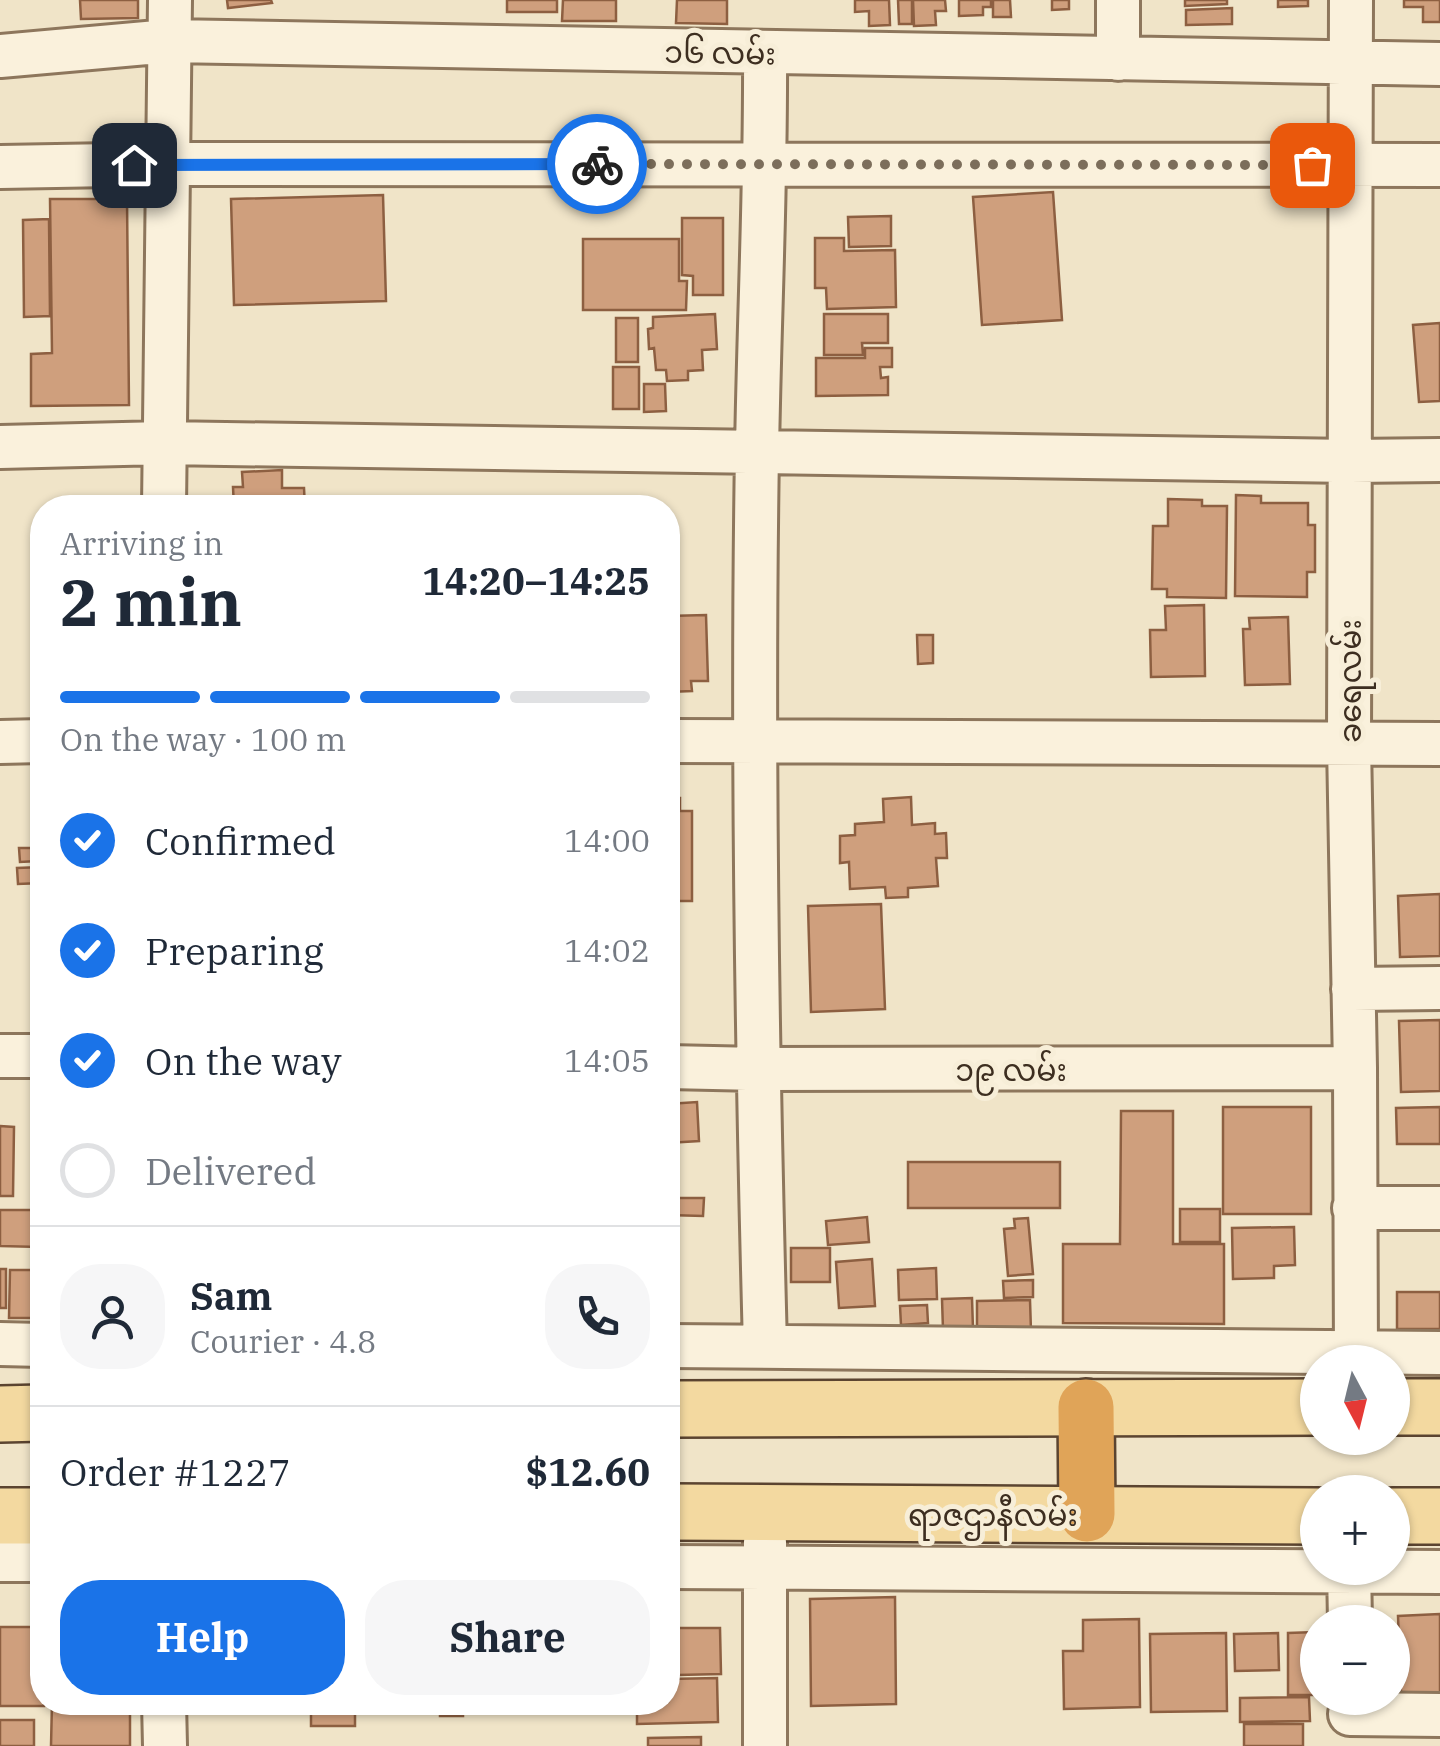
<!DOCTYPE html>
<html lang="en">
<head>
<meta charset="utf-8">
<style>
	body { margin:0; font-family:"IBM Plex Serif","Noto Sans Myanmar",serif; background:#f6f6f7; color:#1f2937; height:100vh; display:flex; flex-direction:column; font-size:38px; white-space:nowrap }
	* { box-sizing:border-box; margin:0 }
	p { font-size:32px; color:#747a83 }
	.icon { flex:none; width:55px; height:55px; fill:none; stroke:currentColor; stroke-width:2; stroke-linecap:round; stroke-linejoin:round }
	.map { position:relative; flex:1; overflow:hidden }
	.side { position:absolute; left:30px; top:495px; width:650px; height:1220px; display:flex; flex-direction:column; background:#fff; border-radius:40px; box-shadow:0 2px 8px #0004 }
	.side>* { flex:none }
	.needle { width:65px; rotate:173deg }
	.controls { position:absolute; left:1300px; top:1345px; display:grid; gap:20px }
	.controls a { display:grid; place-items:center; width:110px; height:110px; border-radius:50%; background:#fff; box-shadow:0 2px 8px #0004; font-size:50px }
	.pin { position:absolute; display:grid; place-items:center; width:85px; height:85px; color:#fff; margin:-42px; border-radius:20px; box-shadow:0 5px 15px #0006 }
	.courier { position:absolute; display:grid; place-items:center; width:100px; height:100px; margin:-50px; border:8px solid #1a73e8; border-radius:50%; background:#fff; color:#222; box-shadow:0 2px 12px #0007 }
	.overview em { font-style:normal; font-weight:700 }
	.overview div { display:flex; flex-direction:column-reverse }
	.overview { display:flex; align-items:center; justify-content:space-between; height:170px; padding:0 30px }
	h1 { font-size:65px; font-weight:700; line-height:75px }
	.bar { display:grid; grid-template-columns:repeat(4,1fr); gap:15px 10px; align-content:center; height:120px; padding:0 30px }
	.bar i { height:12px; border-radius:8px; background:#e0e1e3 }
	.bar .current { background:#1a73e8 }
	.bar p { grid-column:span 4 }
	.line { display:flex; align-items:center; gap:25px; padding:0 30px; border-top:2px solid #e0e1e3 }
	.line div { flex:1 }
	.round { display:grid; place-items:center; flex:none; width:105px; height:105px; border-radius:40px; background:#f6f6f7 }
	ol { padding:0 30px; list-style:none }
	li { display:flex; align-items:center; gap:30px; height:110px }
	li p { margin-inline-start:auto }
	li .icon { padding:10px; border-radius:50%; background:#1a73e8; color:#fff; stroke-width:4 }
	li:last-child { color:#747a83 }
	li i { width:55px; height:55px; border:5px solid #e0e1e3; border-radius:50% }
	.cta { display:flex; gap:20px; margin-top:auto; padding:20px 30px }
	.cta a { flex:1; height:115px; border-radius:40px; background:#1a73e8; color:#fff; font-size:40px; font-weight:700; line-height:115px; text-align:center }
	.cta a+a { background:#f6f6f7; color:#1f2937 }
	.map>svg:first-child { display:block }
	.building { fill:#cf9f7d; stroke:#8d5f41; stroke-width:2.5 }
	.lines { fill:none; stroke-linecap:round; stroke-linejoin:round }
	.minor-casing { stroke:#8d765c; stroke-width:48 }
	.major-casing { stroke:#5b4430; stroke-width:60 }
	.highway-casing { stroke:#5b4430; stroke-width:60 }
	.minor { stroke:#faf1dc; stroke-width:42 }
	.major { stroke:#f3d9a0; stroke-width:55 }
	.highway { stroke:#e0a458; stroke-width:55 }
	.done { stroke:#7c6e5b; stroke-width:10; stroke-dasharray:0 18 }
	.route { stroke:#1a73e8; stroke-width:12 }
	.labels { text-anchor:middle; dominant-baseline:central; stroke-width:10; stroke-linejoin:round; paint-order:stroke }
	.street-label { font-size:30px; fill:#3d2e20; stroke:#f7eed8 }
</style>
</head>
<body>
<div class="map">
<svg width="1440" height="1746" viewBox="0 0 1440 1746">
	<rect width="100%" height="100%" fill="#f0e4c8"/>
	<!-- building -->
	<path class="building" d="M80 0H138V18L81 19Z
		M227 0H271L272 3 228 8Z
		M507 0H557V12H507Z
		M563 0H616V21H562Z
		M677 0H727V24L676 23Z
		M855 0H889L890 25 869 26V11L855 12Z
		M898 0H912V24H899Z
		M913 0H945L946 11H935L936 25 914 26Z
		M959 0H991V7H983V15L959 16Z
		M993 0H1010L1011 17H993Z
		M1052 0H1069V9L1052 10Z
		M1185 0H1227V4L1185 6Z
		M1278 0H1308V6L1278 7Z
		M1404 0H1440V22H1423V7H1404Z
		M1232 8V24L1186 25V10Z
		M1053 192 1062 320 982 325 973 197Z
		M383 195 386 301 234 305 231 199Z
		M50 199H127L129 405 31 406V354L52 353Z
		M891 216V246L849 247 848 217Z
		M682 218H723V295H693V276L682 275Z
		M49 219 50 316 24 317 23 220Z
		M815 238H844V251L895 250 896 307 827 309 826 288H815Z
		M583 239H679V281H687L686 310H583Z
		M715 314 717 349 702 350 703 370 688 371V380L667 381 666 370H656L654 348 649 349 648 329 653 328V317Z
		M824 314H888V343H862L863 355H824Z
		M616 318H638V362H616Z
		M1440 323V401L1419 402 1413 325Z
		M865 348H892V367H880L881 378 888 377V395L816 396V358H865Z
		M613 367H639V409H613Z
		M644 384H665L666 411 644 412Z
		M282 470V488H304L305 508H234L233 487H243L242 472Z
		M1236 495 1261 496V503H1308V525H1315V572H1307V597L1235 596Z
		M1168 499 1202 500V506H1227L1226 598 1167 597V589H1152L1153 526H1168Z
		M1204 605 1205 676 1151 677 1150 630H1166L1165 606Z
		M706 615 708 681H691L692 691 668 692V616Z
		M1288 617 1290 684 1245 685 1243 629H1250L1249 618Z
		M917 635H933V663L918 664Z
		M911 797 912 825 935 823V834L946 833 947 858H936L938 886 908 888V897L886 898 885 887 850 889 849 862 840 863V836L855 835V824L884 822 883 799Z
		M668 798H680V811H692V901H668Z
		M19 848H38V861L20 862Z
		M42 867V883L18 884 17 868Z
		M1440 894V956L1400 957 1398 896Z
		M881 904 885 1009 811 1012 808 906Z
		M676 980 677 1013 668 1014V981Z
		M1440 1020V1091L1401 1092 1399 1021Z
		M697 1102 699 1141 668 1143V1104Z
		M1223 1107H1311V1214H1223Z
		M1440 1107V1144H1397L1396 1108Z
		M1121 1111H1173V1244H1224V1324L1063 1323V1244H1120Z
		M0 1126 14 1127 13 1196H0Z
		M908 1162H1060V1208H908Z
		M668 1198H704L703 1216 668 1215Z
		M1180 1209H1220V1242H1180Z
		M0 1210H40V1247L0 1246Z
		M867 1217 869 1242 828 1245 826 1221Z
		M1028 1218 1033 1274 1008 1276 1004 1229 1015 1228 1014 1219Z
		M1294 1227 1295 1265 1274 1266V1278L1233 1279 1232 1228Z
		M791 1248H830V1282H791Z
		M872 1259 875 1306 839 1308 836 1262Z
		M936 1268 937 1299 899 1300 898 1270Z
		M0 1269H6V1308H0Z
		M10 1270H33L32 1318H9Z
		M1033 1280V1297L1004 1298 1003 1281Z
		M1397 1292H1440V1329H1397Z
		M972 1298 973 1329 943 1330 942 1299Z
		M1030 1300 1031 1331 977 1332V1301Z
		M927 1305 928 1323 901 1325 900 1306Z
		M895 1597 896 1704 811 1706 810 1599Z
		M1440 1614V1692L1401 1693 1398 1616Z
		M1139 1619 1140 1707 1064 1709 1063 1651H1083V1620Z
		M668 1621H673L674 1671H668Z
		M0 1627H42L44 1706H0Z
		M677 1628H720L721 1674 678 1675Z
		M1316 1632 1317 1695H1288V1633Z
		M1226 1633 1227 1711 1151 1712 1150 1634Z
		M1278 1633 1279 1670 1235 1671 1234 1634Z
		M717 1678 718 1722 637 1724V1702H668V1679Z
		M1309 1697 1310 1721 1240 1722V1698Z
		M52 1702H130V1746H51Z
		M311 1702H355V1726H311Z
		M440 1702H463V1716H440Z
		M0 1720H34V1746H0Z
		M1244 1724H1303V1746H1244Z
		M701 1737V1746H648V1738Z"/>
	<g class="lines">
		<defs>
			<path id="minor" d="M1118 0V59
				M1351 0 1349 744 1355 1068 1356 1362
				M0 56 169 41 1440 64
				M0 167 168 164 1440 165
				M0 447 164 443 1351 461 1440 460
				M164 508 170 0
				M668 741 1440 744
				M0 742 42 741
				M1353 989 1440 988
				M0 1056H42
				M668 1067 758 1069 1355 1068
				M1354 1208H1440
				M0 1344 42 1345
				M668 1346 1440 1353
				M765 1346C757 1049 752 751 757 453 759 320 766 186 765 52
				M0 1560H42
				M668 1567 1440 1572
				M1349 1568 1350 1622
				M164 1702 165 1746
				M1350 1714 1440 1715
				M765 1746V1542"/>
			<path id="major" d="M1392 1407H1440
				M668 1409 1318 1407
				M0 1414 42 1413
				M668 1512 1318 1516
				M0 1516H42
				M1392 1516H1440"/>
			<path id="highway" d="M1086 1407 1087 1514"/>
		</defs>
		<!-- minor casing -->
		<use href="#minor" class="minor-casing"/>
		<!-- major casing -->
		<use href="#major" class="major-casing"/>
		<!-- highway casing -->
		<use href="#highway" class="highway-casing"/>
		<!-- minor -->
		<use href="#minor" class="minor"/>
		<!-- major -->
		<use href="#major" class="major"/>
		<!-- highway -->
		<use href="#highway" class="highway"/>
	</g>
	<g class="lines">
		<!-- done -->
		<path class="done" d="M597 164 1312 165"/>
		<!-- route -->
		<path class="route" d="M134 165 597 164"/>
	</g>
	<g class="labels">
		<!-- street labels -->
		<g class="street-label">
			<text transform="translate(720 52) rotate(1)">၁၆ လမ်း</text>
			<text transform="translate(1349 681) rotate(-90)">ခရေလမ်း</text>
			<text x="1011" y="1069">၁၉ လမ်း</text>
			<text x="993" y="1514">ရာဇဌာနီလမ်း</text>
		</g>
	</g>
</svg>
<div class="controls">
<a><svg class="needle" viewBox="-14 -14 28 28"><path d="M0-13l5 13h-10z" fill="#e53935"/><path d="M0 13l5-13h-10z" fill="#747a83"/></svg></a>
<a>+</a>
<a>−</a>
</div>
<div class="pin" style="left:1312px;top:165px;background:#ea580c"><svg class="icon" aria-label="bag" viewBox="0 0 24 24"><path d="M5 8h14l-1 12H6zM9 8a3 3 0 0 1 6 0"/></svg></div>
<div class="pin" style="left:134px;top:165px;background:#1f2937"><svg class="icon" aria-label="home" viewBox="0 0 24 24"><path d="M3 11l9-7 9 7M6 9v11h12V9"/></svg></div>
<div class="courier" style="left:597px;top:164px"><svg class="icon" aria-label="bike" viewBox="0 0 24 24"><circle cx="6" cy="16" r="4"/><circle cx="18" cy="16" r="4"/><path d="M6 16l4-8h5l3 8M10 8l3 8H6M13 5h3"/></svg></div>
<section class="side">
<div class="overview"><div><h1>2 min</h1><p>Arriving in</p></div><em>14:20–14:25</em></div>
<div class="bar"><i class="current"></i><i class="current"></i><i class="current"></i><i></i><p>On the way · 100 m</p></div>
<ol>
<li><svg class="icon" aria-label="check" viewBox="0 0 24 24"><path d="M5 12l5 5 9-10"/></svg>Confirmed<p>14:00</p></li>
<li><svg class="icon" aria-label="check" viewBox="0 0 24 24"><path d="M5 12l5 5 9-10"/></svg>Preparing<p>14:02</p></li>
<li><svg class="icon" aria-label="check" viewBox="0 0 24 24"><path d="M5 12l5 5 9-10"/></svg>On the way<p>14:05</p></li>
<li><i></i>Delivered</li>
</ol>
<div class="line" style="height:180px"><a class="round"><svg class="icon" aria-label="person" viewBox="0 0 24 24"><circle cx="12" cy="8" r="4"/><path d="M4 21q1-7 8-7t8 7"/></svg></a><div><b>Sam</b><p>Courier · 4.8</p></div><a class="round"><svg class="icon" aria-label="phone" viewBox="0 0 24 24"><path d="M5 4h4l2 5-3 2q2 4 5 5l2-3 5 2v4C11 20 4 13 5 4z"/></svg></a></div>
<div class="line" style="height:130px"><div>Order #1227</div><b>$12.60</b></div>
<div class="cta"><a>Help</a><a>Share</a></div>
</section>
</div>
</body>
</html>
